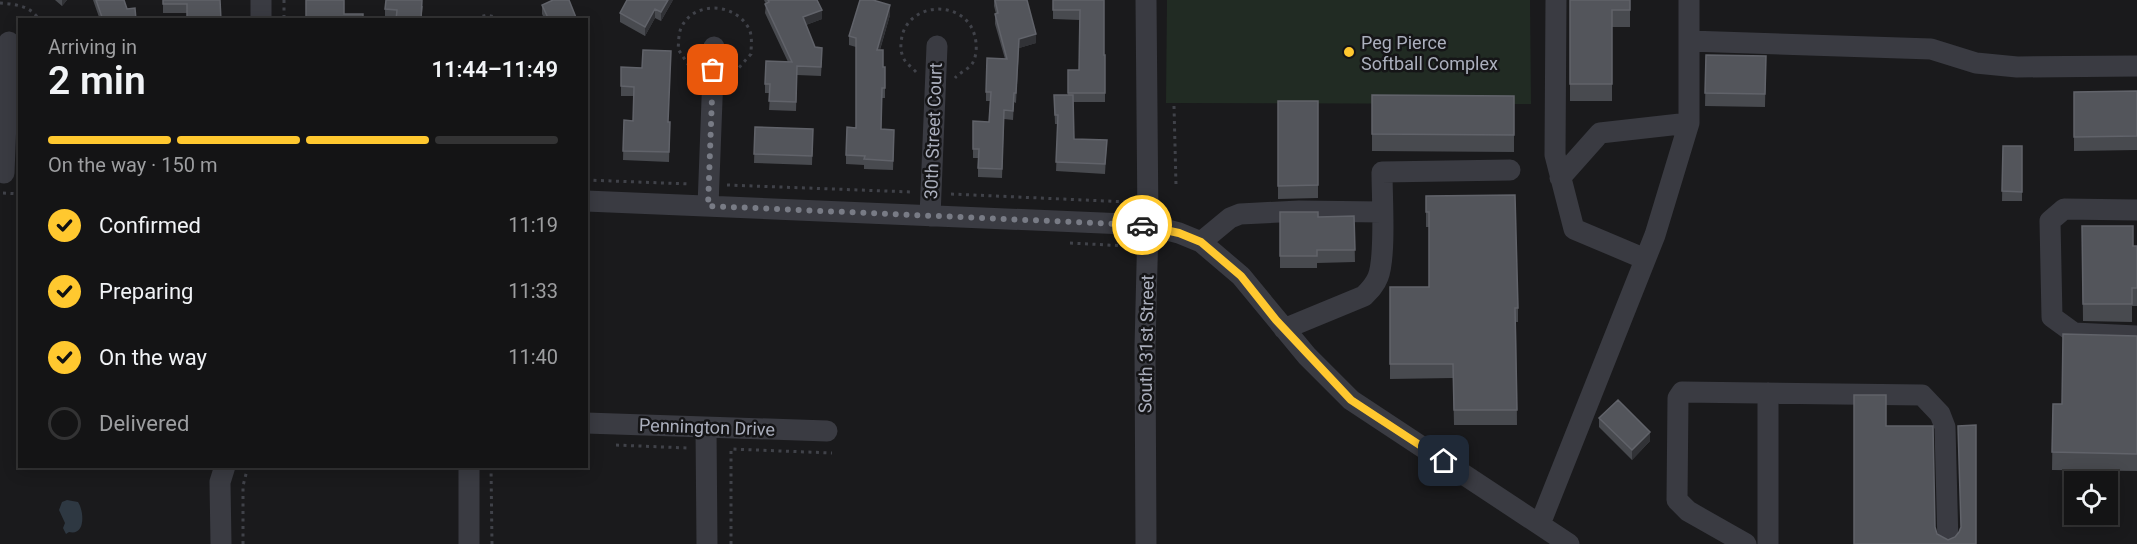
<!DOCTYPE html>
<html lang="en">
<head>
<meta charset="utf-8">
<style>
	body { margin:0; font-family:Roboto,sans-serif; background:#212122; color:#f1f3f6; height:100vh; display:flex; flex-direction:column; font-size:22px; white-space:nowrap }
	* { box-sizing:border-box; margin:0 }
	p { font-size:20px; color:#9d9ea0 }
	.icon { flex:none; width:33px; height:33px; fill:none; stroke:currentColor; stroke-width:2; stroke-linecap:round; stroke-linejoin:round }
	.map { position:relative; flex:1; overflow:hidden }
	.details { position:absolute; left:18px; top:18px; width:570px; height:450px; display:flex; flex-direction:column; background:#141415; border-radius:0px; box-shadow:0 3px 15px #0003,0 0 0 2px #333334 }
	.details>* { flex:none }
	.controls { position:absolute; left:2064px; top:471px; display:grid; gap:12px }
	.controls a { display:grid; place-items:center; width:54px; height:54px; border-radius:0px; background:#141415; box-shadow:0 3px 15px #0003,0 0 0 2px #333334; font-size:30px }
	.pin { position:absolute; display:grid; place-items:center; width:51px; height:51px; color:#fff; margin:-26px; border-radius:12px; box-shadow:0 3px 9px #0006 }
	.courier { position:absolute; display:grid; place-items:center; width:60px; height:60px; margin:-30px; border:4px solid #ffc82f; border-radius:50%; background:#fff; color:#222; box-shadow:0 2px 8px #0007 }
	.headline em { font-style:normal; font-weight:600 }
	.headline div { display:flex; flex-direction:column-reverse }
	.headline { display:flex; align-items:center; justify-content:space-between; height:102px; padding:0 30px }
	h1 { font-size:39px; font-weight:600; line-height:45px }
	.bar { display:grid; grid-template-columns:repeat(4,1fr); gap:9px 6px; align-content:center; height:72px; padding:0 30px }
	.bar i { height:8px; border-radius:4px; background:#333334 }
	.bar .on { background:#ffc82f }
	.bar p { grid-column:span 4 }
	ol { padding:0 30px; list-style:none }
	li { display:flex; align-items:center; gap:18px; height:66px }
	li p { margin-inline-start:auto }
	li .icon { padding:6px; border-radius:50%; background:#ffc82f; color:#111; stroke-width:4 }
	li:last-child { color:#9d9ea0 }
	li i { width:33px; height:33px; border:3px solid #333334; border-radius:50% }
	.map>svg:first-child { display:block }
	.green { fill:#212b23 }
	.water { fill:#2e3842 }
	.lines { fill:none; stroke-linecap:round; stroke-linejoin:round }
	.path { stroke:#404249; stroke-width:3; stroke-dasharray:3 4.5; stroke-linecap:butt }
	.minor { stroke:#3a3b42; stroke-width:21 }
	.wall { fill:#484a4f }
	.shaded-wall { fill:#313236 }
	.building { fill:#53555b; stroke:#61636a; stroke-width:1.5 }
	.done { stroke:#787b85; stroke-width:6; stroke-dasharray:0 10.8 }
	.route { stroke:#ffc82f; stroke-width:8 }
	.poi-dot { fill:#ffc82f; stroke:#151517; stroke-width:2 }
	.labels { text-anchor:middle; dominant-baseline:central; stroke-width:5; stroke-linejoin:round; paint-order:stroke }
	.poi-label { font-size:18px; fill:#abafbd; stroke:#151517; text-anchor:start }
	.street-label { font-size:18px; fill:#abafbd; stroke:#151517 }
</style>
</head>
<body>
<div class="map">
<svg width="2137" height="544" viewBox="0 0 2137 544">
	<rect width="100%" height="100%" fill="#1a1a1c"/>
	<!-- green -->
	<path class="green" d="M1167 0H1530L1531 104 1166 103Z"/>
	<!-- water -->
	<path class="water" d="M67 500 78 502C84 511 86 536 69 532L66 534 63 528 65 523 59 510 62 502Z"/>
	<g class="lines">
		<!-- path -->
		<path class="path" d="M284 0V20
			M0 3C14 4 32 6 39 20
			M468 20 487 15 507 20
			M693 72 678 49C679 42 678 33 682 26 695 1 734 3 748 27 753 35 751 45 751 54L736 71 733 77
			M916 72C911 66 904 63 902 54 900 49 901 42 902 36 911 0 967 0 975 37 977 45 977 56 972 64 967 70 959 73 955 78
			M1174 106 1176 185
			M586 180 690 184
			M727 185 912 192
			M3 193 20 194
			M951 194 1128 202V200
			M1070 243 1127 246V248
			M616 445 687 448
			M491 466 492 544
			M243 544V486L248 466
			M731 544V449L832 453"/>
		<!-- minor -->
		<path class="minor" d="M261 0V20
			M1556 0 1555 155 1574 229 1645 259
			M1689 41V0
			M4 173 9 42
			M1560 178 1600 133 1689 123
			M586 201 1148 225 1179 233 1201 242 1241 276 1307 356 1351 400 1569 544
			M708 206 714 47
			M2137 210 2064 209 2050 221 2052 317 2074 333 2137 336
			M930 216 937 46
			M1201 242 1230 218 1240 214 1299 211 1382 212
			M1284 329 1364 296C1370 290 1375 285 1378 277 1386 257 1382 197 1382 172L1510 170
			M1768 393V544
			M586 423 827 431
			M706 428 707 544
			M469 466V544
			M1540 524 1655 235 1689 123V41L1931 49 1976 63 2017 67 2137 66
			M221 544 220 482 225 466
			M1146 544 1145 347 1148 225 1146 0
			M1746 544 1688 511 1677 500 1678 398 1682 392 1922 395 1940 414 1945 427 1948 544"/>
	</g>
	<!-- wall -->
	<path class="wall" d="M55 0H67L62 6Z
		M93 0H124L127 9 136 20H100Z
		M163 0H220L187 13H163Z
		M673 0 661 21 655 18 645 36 620 22V13Z
		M764 0H817L822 19 806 25 815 47 822 57 821 76 797 75 796 111 769 110 770 93H765V84L788 62 765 13 766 4Z
		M994 0H1027L1036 43 1019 48 1016 103 1014 102 1013 120 1004 119 1002 178 978 177V158H973V121L989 122 990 101H986V92L1005 59 995 24V14H996L994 6Z
		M1104 0V55H1105V102H1073L1074 139 1107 140 1105 174 1056 171 1058 124H1055L1054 95H1068V70H1079L1080 20 1053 19V10Z
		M1570 0H1630V27H1612V101H1570Z
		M542 5 577 20H545L542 14Z
		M423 6 421 20H396L385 18V9Z
		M890 15 880 50 883 67H885V98H882L881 129 894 139 893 170 864 169V165L846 164V155L856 128V47L849 45V36Z
		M1706 55 1766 56 1765 107 1705 106Z
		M621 67 669 122H670L669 162 623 160 624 120 633 121 634 96H621Z
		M2137 91V150L2074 151V92Z
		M1372 95 1514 96V152L1372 151Z
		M1278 101H1318V198L1278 199Z
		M755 127 813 129 812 165 754 163Z
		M2003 146H2022V201H2002Z
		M1426 196 1518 308V322H1516L1517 425H1454L1453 378 1390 379V287H1429V227H1426Z
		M1280 212 1318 217 1354 216 1355 262 1317 263V268H1280Z
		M2082 226 2133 246H2137V306H2132V322L2083 321Z
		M2137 336V471L2052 470 2053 404H2062Z
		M1599 418 1650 441 1632 460 1599 427Z"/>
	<!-- shaded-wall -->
	<path class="shaded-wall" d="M62 0H67L62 6Z
		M668 0H673L661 21V12Z
		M890 5V15L877 59V50Z
		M655 9V18L645 36V27Z
		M822 10V19L803 26V17Z
		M1036 34V43L1019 48 1016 103 1019 39Z
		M1650 432V441L1632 460V450Z"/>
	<!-- building -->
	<path class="building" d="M96 0H124L127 9 135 8 136 20H103Z
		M163 0H220L221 20H187V4H163Z
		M306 0H344V14H363V20H306Z
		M386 0H422L421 20H396L397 10 385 9Z
		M553 0H569L577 20H549L542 5Z
		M627 0H668L661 12 655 9 645 27 620 13Z
		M768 0H817L822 10 803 17 815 47 822 48 821 67 797 66 796 102 769 101 770 84H765L766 61 792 62 765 4 769 2Z
		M860 0H873L890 5 877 50H883V67H885V88H882L881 129 894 130 893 161 864 159 865 156 846 155 847 127 856 128V38L849 36Z
		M995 0H1027L1036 34 1019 39 1016 93H1014L1013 111 1004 110 1002 169 978 168 979 149H973V121L989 122 991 92H986L987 58 1007 59 995 14 998 13Z
		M1053 0H1104V55H1105V93H1068V70H1079L1080 10H1053Z
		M1570 0H1630V10H1612V84H1570Z
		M643 50 671 51 668 122H670L669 152 623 151 624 120 633 121 634 87 621 86V67L642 68Z
		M1706 55 1766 56 1765 94 1705 93Z
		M2137 91V136L2074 137V92Z
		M1054 95H1073L1074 139 1107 140 1105 164 1056 162 1058 115H1055Z
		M1372 95 1514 96V135L1372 134Z
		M1278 101H1318V185L1278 186Z
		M755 127 813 129 812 156 754 154Z
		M2003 146H2022V192L2002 191Z
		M1515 195 1518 308H1515L1517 410H1454L1453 364H1390V287H1429V212H1426V196Z
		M1280 212H1318V217L1354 216 1355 250H1317V256H1280Z
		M2082 226H2133V246H2137V288H2132V304H2083Z
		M2063 334 2137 336V454L2052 452 2053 404H2062Z
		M1854 395H1886V426H1933L1935 527 1937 534 1948 540 1955 537 1959 532 1961 527 1958 426 1976 425V544H1854Z
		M1618 400 1650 432 1632 450 1599 418Z"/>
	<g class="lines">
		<!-- done -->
		<path class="done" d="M713 70 708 206 1142 225"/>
		<!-- route -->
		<path class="route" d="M1142 225 1179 233 1201 242 1241 276 1276 320 1351 400 1444 461"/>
	</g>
	<!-- markers -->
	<circle class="poi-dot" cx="1349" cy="52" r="6"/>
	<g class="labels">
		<!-- poi labels -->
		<g class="poi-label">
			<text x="1361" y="42">Peg Pierce<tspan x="1361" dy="21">Softball Complex</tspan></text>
		</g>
		<!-- street labels -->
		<g class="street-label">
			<text transform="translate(933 131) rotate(-88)">30th Street Court</text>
			<text transform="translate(1146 344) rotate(-89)">South 31st Street</text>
			<text transform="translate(707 427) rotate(2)">Pennington Drive</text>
		</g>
	</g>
</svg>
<div class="controls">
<a><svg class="icon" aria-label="locate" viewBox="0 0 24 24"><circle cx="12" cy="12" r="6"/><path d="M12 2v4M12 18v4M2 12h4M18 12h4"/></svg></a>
</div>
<div class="pin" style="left:713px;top:70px;background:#ea580c"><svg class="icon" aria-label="bag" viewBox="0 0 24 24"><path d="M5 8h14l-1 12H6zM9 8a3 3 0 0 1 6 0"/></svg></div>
<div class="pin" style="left:1444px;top:461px;background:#1f2937"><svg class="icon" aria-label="home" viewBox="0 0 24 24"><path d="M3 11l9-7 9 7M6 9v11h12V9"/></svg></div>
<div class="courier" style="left:1142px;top:225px"><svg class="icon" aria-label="car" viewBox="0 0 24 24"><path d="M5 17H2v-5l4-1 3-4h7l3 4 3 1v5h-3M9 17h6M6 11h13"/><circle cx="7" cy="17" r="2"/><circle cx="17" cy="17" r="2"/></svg></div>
<section class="details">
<div class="headline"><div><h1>2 min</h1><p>Arriving in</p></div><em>11:44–11:49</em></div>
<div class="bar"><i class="on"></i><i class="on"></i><i class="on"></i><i></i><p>On the way · 150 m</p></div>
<ol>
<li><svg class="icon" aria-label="check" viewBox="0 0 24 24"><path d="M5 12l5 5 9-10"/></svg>Confirmed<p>11:19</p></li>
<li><svg class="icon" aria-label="check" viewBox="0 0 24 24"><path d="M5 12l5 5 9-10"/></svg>Preparing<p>11:33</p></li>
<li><svg class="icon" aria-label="check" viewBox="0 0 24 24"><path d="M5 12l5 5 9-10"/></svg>On the way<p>11:40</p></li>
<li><i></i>Delivered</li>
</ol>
</section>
</div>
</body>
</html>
